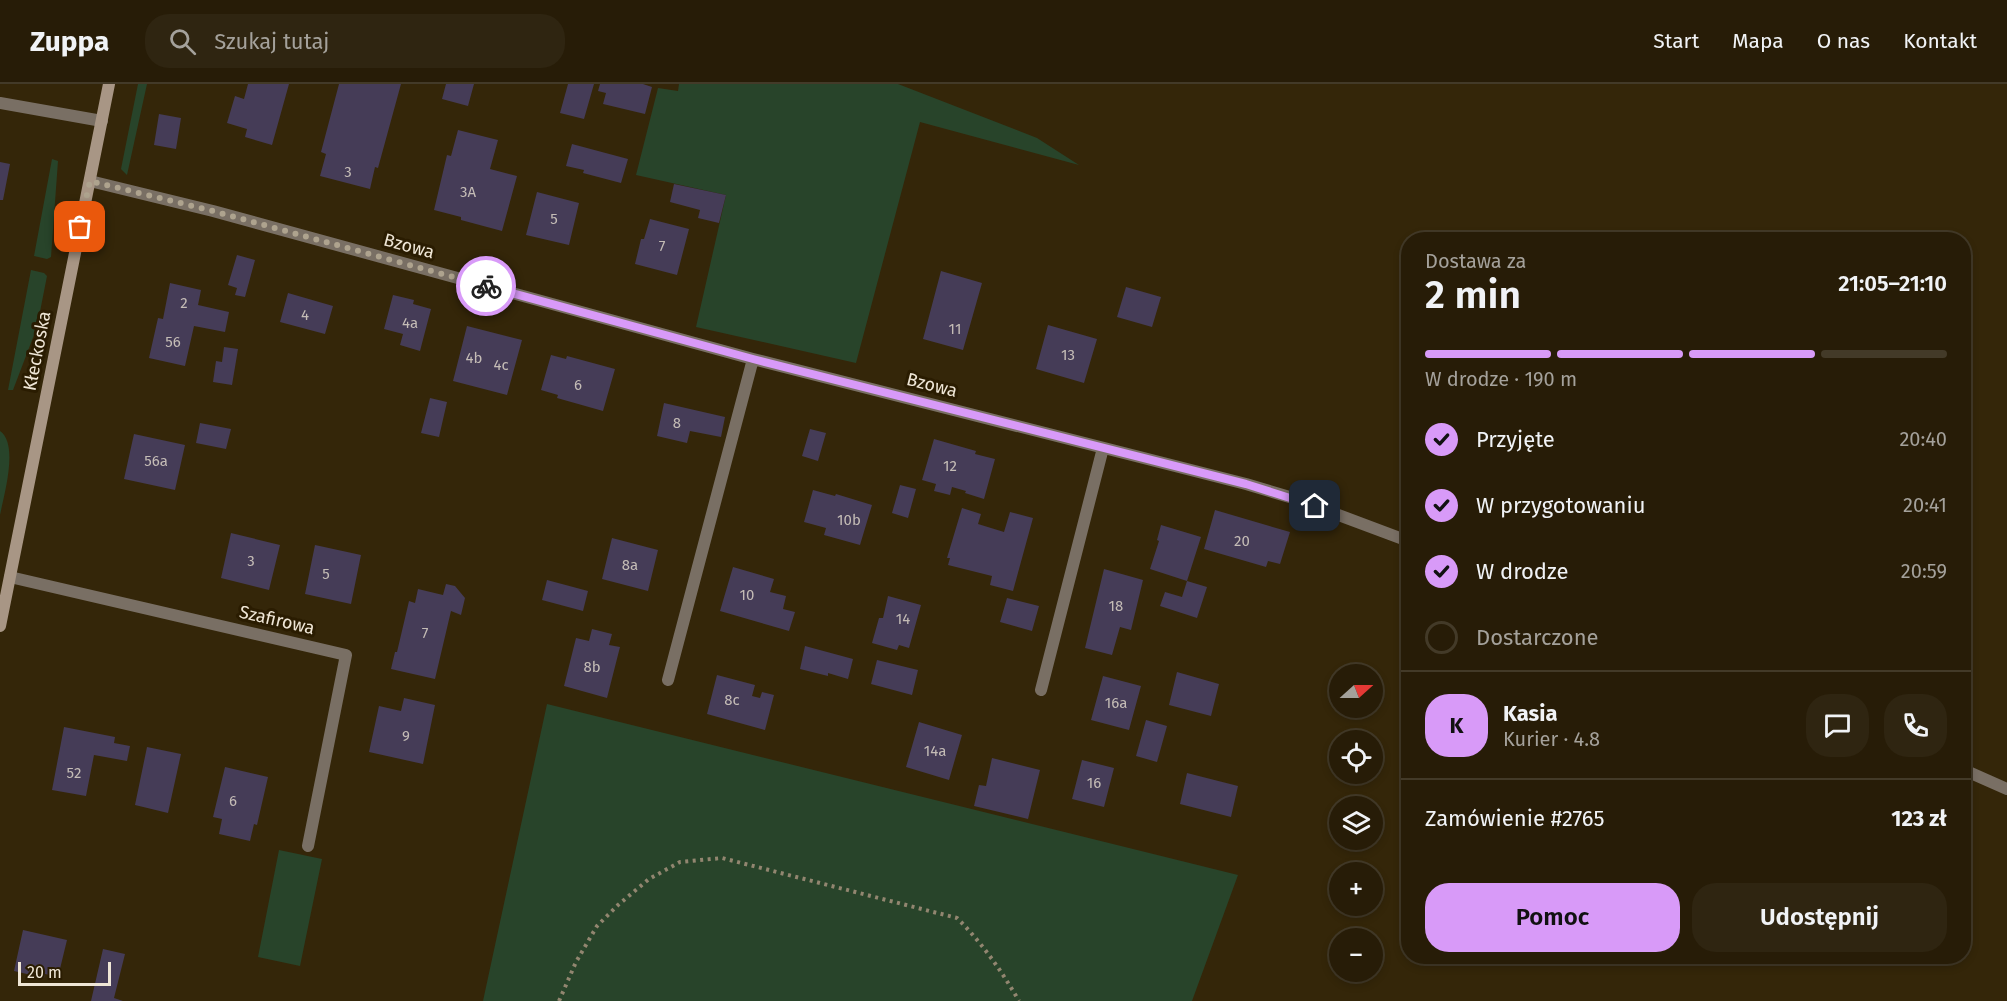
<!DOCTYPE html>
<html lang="pl">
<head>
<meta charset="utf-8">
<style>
	body { margin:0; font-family:"Fira Sans",sans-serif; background:#2f2511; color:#f1f3f6; height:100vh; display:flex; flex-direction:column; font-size:22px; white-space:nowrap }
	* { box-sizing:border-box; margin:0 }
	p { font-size:20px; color:#a4a19b }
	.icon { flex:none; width:33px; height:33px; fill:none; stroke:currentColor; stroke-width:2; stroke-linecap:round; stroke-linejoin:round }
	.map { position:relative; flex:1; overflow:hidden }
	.sheet { position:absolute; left:1401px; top:148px; width:570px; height:732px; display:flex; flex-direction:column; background:#271c07; border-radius:24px; box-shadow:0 3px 9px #0003,0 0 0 2px #433a28 }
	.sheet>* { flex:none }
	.needle { width:39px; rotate:69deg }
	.tools { position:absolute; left:1329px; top:580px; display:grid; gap:12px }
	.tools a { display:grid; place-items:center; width:54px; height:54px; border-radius:50%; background:#271c07; box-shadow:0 3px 9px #0003,0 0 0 2px #433a28; font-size:30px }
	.scale { position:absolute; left:18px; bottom:15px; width:93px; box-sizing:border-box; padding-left:6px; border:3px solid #efe6d6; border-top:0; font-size:16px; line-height:21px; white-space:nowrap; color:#efe6d6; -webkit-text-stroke:4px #2a1c01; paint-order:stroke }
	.pin { position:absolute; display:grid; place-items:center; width:51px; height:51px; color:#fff; margin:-26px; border-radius:12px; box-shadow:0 3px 9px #0006 }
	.courier { position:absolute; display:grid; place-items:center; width:60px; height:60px; margin:-30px; border:4px solid #d89af8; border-radius:50%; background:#fff; color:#222; box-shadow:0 2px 8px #0007 }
	.overview em { font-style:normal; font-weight:600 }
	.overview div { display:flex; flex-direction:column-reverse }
	.overview { display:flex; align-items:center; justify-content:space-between; height:102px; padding:0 24px }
	h1 { font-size:39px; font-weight:600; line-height:45px }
	.bar { display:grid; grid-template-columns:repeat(4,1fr); gap:9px 6px; align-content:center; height:72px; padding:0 24px }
	.bar i { height:8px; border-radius:4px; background:#433a28 }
	.bar .active { background:#d89af8 }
	.bar p { grid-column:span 4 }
	.line { display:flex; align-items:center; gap:15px; padding:0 24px; border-top:2px solid #433a28 }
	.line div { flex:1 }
	.round { display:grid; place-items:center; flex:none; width:63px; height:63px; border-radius:24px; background:#2f2511 }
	ol { padding:0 24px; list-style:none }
	li { display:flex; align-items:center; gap:18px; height:66px }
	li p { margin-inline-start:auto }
	li .icon { padding:6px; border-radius:50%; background:#d89af8; color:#111; stroke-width:4 }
	li:last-child { color:#a4a19b }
	li i { width:33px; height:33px; border:3px solid #433a28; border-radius:50% }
	.cta { display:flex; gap:12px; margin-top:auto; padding:12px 24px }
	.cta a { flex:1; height:69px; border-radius:24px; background:#d89af8; color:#111; font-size:24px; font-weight:600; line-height:69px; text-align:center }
	.cta a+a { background:#2f2511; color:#f1f3f6 }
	header { display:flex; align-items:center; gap:36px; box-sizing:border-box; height:84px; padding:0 30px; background:#271c07; border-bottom:2px solid #433a28 }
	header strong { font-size:28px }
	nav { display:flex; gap:33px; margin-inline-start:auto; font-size:21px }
	.search { width:420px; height:54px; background:#2f2511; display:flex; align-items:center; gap:15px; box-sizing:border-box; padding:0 21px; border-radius:24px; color:#a4a19b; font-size:22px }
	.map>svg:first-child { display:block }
	.green { fill:#28442a }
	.building { fill:#453c57 }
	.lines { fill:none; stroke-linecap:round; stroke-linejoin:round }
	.path { stroke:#928670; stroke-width:4; stroke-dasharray:3 4.5; stroke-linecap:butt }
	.lane { stroke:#796f64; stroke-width:12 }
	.street { stroke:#796f64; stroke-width:12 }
	.secondary { stroke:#a89685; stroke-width:12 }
	.done { stroke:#aea38e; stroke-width:6; stroke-dasharray:0 10.8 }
	.route { stroke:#d89af8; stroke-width:8 }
	.labels { text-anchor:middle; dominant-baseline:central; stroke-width:6; stroke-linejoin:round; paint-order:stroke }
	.number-label { font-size:15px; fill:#c4bcb6 }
	.street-label { font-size:18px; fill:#efe6d6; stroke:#2a1c01 }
</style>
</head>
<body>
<header>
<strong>Zuppa</strong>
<div class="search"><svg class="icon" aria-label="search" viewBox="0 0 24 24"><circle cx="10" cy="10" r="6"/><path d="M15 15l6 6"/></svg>Szukaj tutaj</div>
<nav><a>Start</a><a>Mapa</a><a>O nas</a><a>Kontakt</a></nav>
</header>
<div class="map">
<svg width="2007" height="917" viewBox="0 0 2007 917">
	<rect width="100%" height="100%" fill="#342609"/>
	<!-- green -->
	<path class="green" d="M138 0H147L127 91 121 85Z
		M679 0H898L1037 54 1079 81 920 38 856 279 696 243 726 111 636 91 658 4 678 7Z
		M52 75 58 77 51 173 47 175 34 172Z
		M31 186 44 189 47 192 37 243 13 306H8Z
		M0 347C19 360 4 411 0 431Z
		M547 620 1238 791 1192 917H483Z
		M279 766 322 775 300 882 258 873Z"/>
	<!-- building -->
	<path class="building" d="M248 0H289L272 61 245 53 247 45 227 39 235 12 244 15Z
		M339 0H401L378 84 375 83 370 105 320 92 326 70 321 68Z
		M446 0H474L468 22 442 15Z
		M568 0H594L584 35 560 29Z
		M600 0H643L652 3 645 30 603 20 606 9 598 7Z
		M159 30 181 34 176 65 154 61Z
		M458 46 498 56 490 85 517 92 502 147 461 136V133L434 126 447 71 451 72Z
		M572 60 628 75 621 99 583 89 584 86 566 82Z
		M0 78 10 80 3 116H0Z
		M674 100 726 111 719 139 698 134 700 126 670 118Z
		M537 108 579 119 569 161 526 151Z
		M650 135 689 145 677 191 635 180 641 155H644Z
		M237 171 255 176 245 213 235 211 237 204 228 201Z
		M941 187 982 199 963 266 923 255Z
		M170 199 201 206 198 221 229 228 225 248 194 242 185 282 149 274 158 234 163 235Z
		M1126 203 1161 213 1152 243 1117 233Z
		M288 209 333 222 325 250 280 238Z
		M393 211 414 216 413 220 431 225 420 267 400 261 403 250 384 245Z
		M1048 241 1097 255 1084 299 1036 285Z
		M467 242 522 256 507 311 453 297Z
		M224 263 238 265 232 301 213 298 216 277 222 278Z
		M551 271 566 275 567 272 615 285 603 327 557 314 558 311 541 306Z
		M430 314 447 318 439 353 421 349Z
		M664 319 725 333 721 353 690 347 687 359 657 352Z
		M200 339 231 345 226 365 196 359Z
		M810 345 826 349 818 377 802 372Z
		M134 350 185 361 175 406 124 395Z
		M934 355 976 367 975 370 995 375 984 415 965 409 966 407 952 403 950 411 934 407 936 400 922 396Z
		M900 401 916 405 908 434 892 429Z
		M813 406 835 412 836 410 872 421 860 461 824 451 826 444 804 438Z
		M962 424 981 430 978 440 1004 448 1010 428 1033 434 1013 507 990 501 992 492 948 481 950 474H947Z
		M1215 426 1290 448 1280 480 1268 477 1266 483 1204 465Z
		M1161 441 1201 453 1187 497 1150 485 1159 457 1157 456Z
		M231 449 280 461 269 506 221 494Z
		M612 454 658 466 648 507 602 495Z
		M315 461 361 471 351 520 305 510Z
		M733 483 774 495 770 508 786 512 783 525 795 528 789 547 720 527Z
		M1104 485 1143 496 1131 546 1120 543 1112 571 1085 564Z
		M547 496 588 507 583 527 542 516Z
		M1187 497 1207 503 1197 534 1160 522 1165 508 1182 513Z
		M446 500 455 502 465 514 461 531 451 527 435 595 391 585 395 568H397L409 517 415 519 418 505 443 511Z
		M888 512 921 521 909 564 899 561 897 566 872 559 879 534H883Z
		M1007 514 1039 522 1032 547 1000 538Z
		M592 545 612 550 609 561 620 563 607 614 564 602 576 554 589 557Z
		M805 562 853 575 848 595 828 589V592L800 585Z
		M877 576 918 586 912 611 871 600Z
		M1177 588 1219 600 1211 632 1169 621Z
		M717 591 755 601 752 612 760 614 762 608 774 611 765 646 707 630Z
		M1103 592 1141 602 1129 646 1091 636Z
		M404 614 435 621 423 680 369 668 379 622 401 627Z
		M1146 636 1167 642 1157 678 1136 672Z
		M919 638 962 651 949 696 906 683Z
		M64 643 115 653 114 659 130 662 127 677 94 671 86 712 52 706Z
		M147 663 181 670 168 729 135 721Z
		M992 674 1040 686 1028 735 974 722 979 701 986 702Z
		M1082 676 1114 684 1104 723 1072 715Z
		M225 683 268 693 257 741 254 740 250 757 219 750 222 735 213 733Z
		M1187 689 1238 702 1231 733 1180 720Z
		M23 846 67 856 58 893 45 890 44 894 14 887Z
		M103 865 125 870 114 914 123 917H91Z"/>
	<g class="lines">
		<!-- path -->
		<path class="path" d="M559 917 576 878 597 842 618 821 649 795 680 778 722 774 957 834C982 859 1001 886 1019 917"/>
		<!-- lane -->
		<path class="lane" d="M0 19 102 37"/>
		<!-- street -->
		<path class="street" d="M90 97 213 127 753 275 1246 400 1293 414 1408 457
			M10 493 346 571 308 762
			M668 596 753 275
			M1041 606 1103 364
			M1964 686 2007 705"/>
		<!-- secondary -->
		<path class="secondary" d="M0 542 109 0"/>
	</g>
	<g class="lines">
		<!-- done -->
		<path class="done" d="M80 143 90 97 213 127 486 202"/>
		<!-- route -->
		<path class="route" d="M486 202 753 275 1246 400 1315 422"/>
	</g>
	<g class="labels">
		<!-- number labels -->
		<g class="number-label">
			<text x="348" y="88">3</text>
			<text x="468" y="108">3A</text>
			<text x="554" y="135">5</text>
			<text x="662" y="162">7</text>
			<text x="184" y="219">2</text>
			<text x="305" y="231">4</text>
			<text x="410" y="239">4a</text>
			<text x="955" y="245">11</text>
			<text x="173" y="258">56</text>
			<text x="1068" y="271">13</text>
			<text x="474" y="274">4b</text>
			<text x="501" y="281">4c</text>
			<text x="578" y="301">6</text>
			<text x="677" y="339">8</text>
			<text x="156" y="377">56a</text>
			<text x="950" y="382">12</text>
			<text x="849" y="436">10b</text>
			<text x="1242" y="457">20</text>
			<text x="251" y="477">3</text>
			<text x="630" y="481">8a</text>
			<text x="326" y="490">5</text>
			<text x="747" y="511">10</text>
			<text x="1116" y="522">18</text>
			<text x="903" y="535">14</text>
			<text x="425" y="549">7</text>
			<text x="592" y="583">8b</text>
			<text x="732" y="616">8c</text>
			<text x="1116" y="619">16a</text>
			<text x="406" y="652">9</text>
			<text x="935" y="667">14a</text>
			<text x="74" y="689">52</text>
			<text x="1094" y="699">16</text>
			<text x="233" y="717">6</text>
		</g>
		<!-- street labels -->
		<g class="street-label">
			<text transform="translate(409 162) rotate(15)">Bzowa</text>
			<text transform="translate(37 267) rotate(-79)">Kłeckoska</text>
			<text transform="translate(932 301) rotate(14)">Bzowa</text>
			<text transform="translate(277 536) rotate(13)">Szafirowa</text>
		</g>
	</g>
</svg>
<div class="tools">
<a><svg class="needle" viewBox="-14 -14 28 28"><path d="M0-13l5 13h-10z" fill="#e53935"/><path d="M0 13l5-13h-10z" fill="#a4a19b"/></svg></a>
<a><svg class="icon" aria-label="locate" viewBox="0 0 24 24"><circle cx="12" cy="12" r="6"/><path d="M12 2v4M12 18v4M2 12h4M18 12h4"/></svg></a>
<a><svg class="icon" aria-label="layers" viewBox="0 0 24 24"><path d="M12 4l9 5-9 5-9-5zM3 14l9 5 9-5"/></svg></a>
<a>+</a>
<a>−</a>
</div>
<div class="scale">20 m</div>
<div class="pin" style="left:80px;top:143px;background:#ea580c"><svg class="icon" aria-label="bag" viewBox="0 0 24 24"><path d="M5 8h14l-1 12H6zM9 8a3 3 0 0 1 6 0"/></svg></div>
<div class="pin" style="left:1315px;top:422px;background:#1f2937"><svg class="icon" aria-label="home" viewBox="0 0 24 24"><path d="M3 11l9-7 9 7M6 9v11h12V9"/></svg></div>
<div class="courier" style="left:486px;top:202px"><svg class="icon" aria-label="bike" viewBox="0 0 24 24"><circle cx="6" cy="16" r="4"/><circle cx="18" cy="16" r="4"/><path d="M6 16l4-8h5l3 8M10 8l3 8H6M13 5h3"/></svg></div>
<section class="sheet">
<div class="overview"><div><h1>2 min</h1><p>Dostawa za</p></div><em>21:05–21:10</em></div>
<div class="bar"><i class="active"></i><i class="active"></i><i class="active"></i><i></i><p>W drodze · 190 m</p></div>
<ol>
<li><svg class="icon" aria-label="check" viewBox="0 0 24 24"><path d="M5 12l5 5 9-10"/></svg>Przyjęte<p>20:40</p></li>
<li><svg class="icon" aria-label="check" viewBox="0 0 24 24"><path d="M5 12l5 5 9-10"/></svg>W przygotowaniu<p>20:41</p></li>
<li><svg class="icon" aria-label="check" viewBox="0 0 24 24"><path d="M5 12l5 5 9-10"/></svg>W drodze<p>20:59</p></li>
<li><i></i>Dostarczone</li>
</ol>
<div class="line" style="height:108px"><b class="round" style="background:#d89af8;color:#111">K</b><div><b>Kasia</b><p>Kurier · 4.8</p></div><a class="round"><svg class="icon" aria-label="chat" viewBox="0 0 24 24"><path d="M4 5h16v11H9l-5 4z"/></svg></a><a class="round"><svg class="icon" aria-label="phone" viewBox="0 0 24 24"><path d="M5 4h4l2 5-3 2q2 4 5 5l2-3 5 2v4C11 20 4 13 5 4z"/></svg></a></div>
<div class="line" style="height:78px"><div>Zamówienie #2765</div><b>123 zł</b></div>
<div class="cta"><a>Pomoc</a><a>Udostępnij</a></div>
</section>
</div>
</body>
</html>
